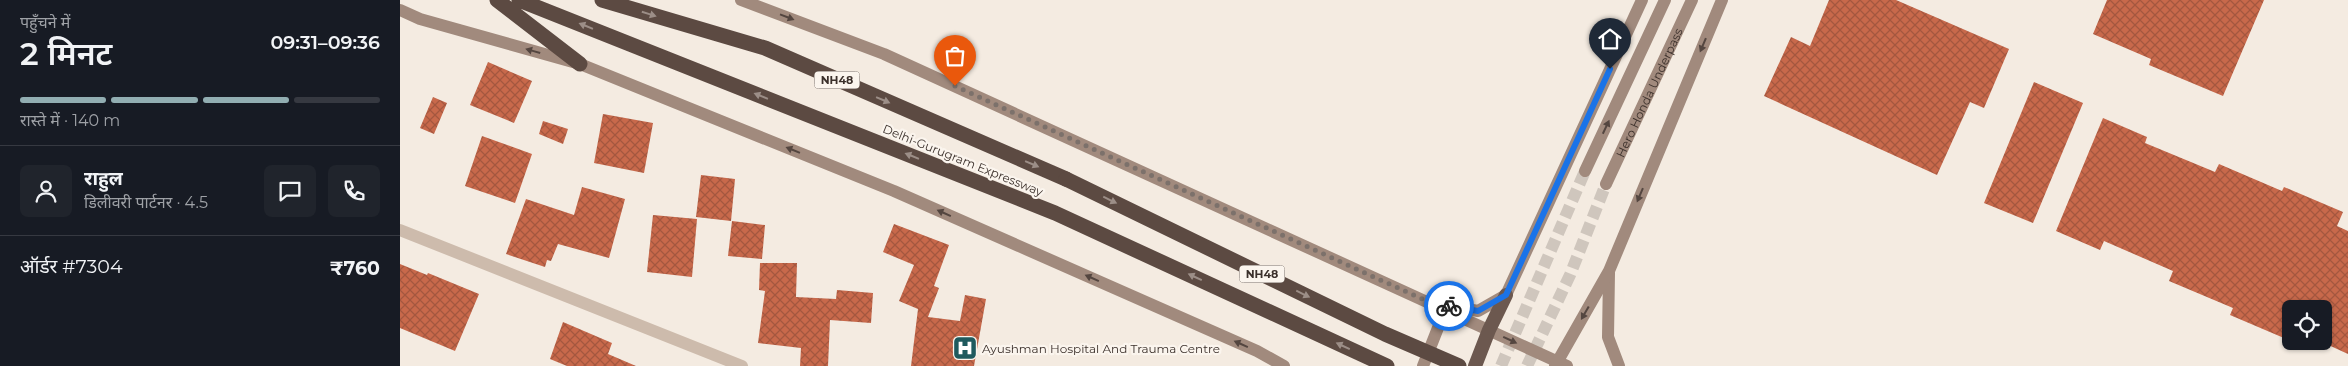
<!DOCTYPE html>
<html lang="hi">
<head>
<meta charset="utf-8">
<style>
	body { margin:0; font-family:Montserrat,"Noto Sans Devanagari",sans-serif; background:#20242c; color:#f1f3f6; height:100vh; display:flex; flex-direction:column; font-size:19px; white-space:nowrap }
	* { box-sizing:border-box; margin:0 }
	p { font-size:16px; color:#9ea1a6 }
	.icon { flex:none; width:28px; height:28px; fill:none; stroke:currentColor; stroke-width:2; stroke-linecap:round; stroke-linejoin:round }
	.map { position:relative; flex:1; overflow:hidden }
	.side { display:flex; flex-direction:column; background:#171b24; width:400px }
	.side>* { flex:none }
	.controls { position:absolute; left:1882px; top:300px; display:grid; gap:10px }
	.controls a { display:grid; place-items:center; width:50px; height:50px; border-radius:8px; background:#171b24; box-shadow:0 1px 4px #0004; font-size:25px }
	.pin { position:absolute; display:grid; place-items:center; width:42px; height:42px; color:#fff; margin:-51px -21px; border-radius:50% 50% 50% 0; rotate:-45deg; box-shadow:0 0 5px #0007 }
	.pin .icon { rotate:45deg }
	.courier { position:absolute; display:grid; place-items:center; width:50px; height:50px; margin:-25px; border:4px solid #1a73e8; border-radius:50%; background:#fff; color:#222; box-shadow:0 1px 6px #0007 }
	.summary em { font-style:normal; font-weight:600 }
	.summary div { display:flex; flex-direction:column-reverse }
	.summary { display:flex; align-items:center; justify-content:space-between; height:85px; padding:0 20px }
	h1 { font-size:32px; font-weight:600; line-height:38px }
	.bar { display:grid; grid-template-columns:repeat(4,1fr); gap:8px 5px; align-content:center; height:60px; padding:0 20px }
	.bar i { height:6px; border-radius:4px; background:#363941 }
	.bar .current { background:#92aeb2 }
	.bar p { grid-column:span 4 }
	.line { display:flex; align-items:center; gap:12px; padding:0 20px; border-top:1px solid #363941 }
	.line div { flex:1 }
	.round { display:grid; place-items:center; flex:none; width:52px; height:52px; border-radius:8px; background:#20242c }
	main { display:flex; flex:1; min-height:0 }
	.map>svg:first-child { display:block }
	.building { fill:url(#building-cross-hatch) }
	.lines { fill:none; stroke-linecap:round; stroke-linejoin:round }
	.secondary-tunnel { stroke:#cfc6bd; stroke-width:12; stroke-dasharray:12 6; stroke-linecap:butt }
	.minor { stroke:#cdbbac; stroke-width:12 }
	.secondary { stroke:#a18a7d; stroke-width:12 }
	.trunk { stroke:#6c584f; stroke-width:14 }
	.motorway { stroke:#5c4a42; stroke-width:15 }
	.motorway-bridge { stroke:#5c4a42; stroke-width:15 }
	.oneway { fill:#9c8e87 }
	.oneway2 { fill:#544640 }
	.done { stroke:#7c716b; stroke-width:5; stroke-dasharray:0 9 }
	.route { stroke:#1a73e8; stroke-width:6 }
	.labels { text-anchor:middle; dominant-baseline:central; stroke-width:4.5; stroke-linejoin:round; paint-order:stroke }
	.shield { fill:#fbf5ee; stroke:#756b66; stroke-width:1 }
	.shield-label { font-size:11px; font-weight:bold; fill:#3b302b }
	.street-label { font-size:12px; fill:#3b302b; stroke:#fbf5ee }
	.poi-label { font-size:12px; fill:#3b302b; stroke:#fbf5ee; text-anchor:start }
</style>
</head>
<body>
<main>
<section class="side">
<div class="summary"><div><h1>2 मिनट</h1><p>पहुँचने में</p></div><em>09:31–09:36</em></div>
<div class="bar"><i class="current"></i><i class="current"></i><i class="current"></i><i></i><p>रास्ते में · 140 m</p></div>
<div class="line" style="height:90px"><a class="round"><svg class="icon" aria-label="person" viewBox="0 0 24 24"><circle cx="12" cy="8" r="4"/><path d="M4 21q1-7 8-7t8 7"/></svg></a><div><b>राहुल</b><p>डिलीवरी पार्टनर · 4.5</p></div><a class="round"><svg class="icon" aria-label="chat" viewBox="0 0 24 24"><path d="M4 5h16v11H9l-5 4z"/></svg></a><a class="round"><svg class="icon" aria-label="phone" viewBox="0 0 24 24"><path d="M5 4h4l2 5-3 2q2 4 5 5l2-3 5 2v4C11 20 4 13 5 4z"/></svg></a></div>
<div class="line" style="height:65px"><div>ऑर्डर #7304</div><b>₹760</b></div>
</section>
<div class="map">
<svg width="1948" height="366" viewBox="0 0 1948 366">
	<defs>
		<pattern id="building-cross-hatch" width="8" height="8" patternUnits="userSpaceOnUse" patternTransform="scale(1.25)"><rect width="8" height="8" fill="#c8694b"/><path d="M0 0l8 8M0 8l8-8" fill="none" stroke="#a4573f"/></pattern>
	</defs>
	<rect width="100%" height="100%" fill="#f4ebe1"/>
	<!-- building -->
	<path class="building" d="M1429 0H1496L1609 49 1584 108 1570 102 1537 175 1364 96 1391 37 1410 46Z
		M1707 0H1864L1823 96 1749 65 1751 59 1693 34Z
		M88 62 132 81 114 123 70 105Z
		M1634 82 1683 103 1633 223 1584 203Z
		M33 97 47 103 34 134 20 128Z
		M203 114 253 123 244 173 194 163Z
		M1703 118 1747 137 1745 143 1815 172 1819 164 1882 191 1884 187 1943 212 1937 226 1948 231V354L1924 343V309H1891V341L1830 315 1833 308 1769 281 1773 271 1704 241 1700 250 1656 231Z
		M143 121 168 129 163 144 139 134Z
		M82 136 132 154 115 203 65 186Z
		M301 175 335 179 331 221 296 217Z
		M182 187 225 199 209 258 158 244 151 261 147 260 145 267 106 254 126 199 174 215Z
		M253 215 297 219 292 277 247 272Z
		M332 221 365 225 362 259 328 256Z
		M494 224 549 245 534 286 539 288 528 317 560 321 565 295 586 299 574 366H511L518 309 499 301 514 265 483 252Z
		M360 263H397L396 297 436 299 437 290 473 293 471 323 430 320 428 366H400L401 348 358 343 365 291 359 290Z
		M0 264 27 275 28 273 79 294 55 351 0 328Z
		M163 322 212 343 208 354 236 366H167L150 359Z"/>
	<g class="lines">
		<!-- secondary-tunnel -->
		<path class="secondary-tunnel" d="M1101 366 1185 171
			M1127 366 1170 275 1206 184"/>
		<!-- minor -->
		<path class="minor" d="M0 230 342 366"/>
		<!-- secondary -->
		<g class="secondary">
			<path d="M341 0 484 54 1167 366"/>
			<path d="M0 10 20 19 180 64 494 191 857 351 884 366"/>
			<path d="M1185 171 1265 0"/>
			<path id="s1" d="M1206 184 1292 0"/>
			<path d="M1209 273 1208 337 1219 366"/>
			<path d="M1045 305 1078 311 1106 295 1242 0"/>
			<path d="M1023 366 1045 310"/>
			<path d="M1155 366 1209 271 1322 0"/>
		</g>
		<!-- trunk -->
		<path class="trunk" d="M1075 366 1089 330 1106 295"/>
		<!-- motorway -->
		<path class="motorway" d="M97 0 180 64
			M119 0 655 213 987 366
			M202 0 365 48 666 179"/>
		<!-- motorway-bridge -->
		<path class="motorway-bridge" d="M666 179 985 334 1059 366"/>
	</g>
	<!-- one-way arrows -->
	<defs><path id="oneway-solid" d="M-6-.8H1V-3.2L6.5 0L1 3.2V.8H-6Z" transform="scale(1.25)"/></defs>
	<g class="oneway">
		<use href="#oneway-solid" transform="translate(249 14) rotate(17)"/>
		<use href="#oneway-solid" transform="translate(186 26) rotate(-158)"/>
		<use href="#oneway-solid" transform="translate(361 96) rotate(-158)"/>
		<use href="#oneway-solid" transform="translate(483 100) rotate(23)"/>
		<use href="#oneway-solid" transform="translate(512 156) rotate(-158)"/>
		<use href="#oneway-solid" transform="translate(632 164) rotate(23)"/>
		<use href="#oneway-solid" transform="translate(710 200) rotate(26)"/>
		<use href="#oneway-solid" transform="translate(795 277) rotate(-155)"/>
		<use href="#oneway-solid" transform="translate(903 294) rotate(26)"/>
		<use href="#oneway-solid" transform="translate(943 346) rotate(-155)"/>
	</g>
	<g class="oneway2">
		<use href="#oneway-solid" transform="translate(387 17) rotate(21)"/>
		<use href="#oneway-solid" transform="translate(1303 45) rotate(113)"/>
		<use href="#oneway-solid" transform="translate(133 51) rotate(-164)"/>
		<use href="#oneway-solid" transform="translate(1206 127) rotate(-65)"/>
		<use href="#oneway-solid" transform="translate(393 150) rotate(-158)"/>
		<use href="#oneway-solid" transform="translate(1240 195) rotate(113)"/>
		<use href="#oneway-solid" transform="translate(544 213) rotate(-156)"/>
		<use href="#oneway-solid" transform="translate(692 278) rotate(-156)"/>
		<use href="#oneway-solid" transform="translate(1185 313) rotate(120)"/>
		<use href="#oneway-solid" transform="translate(1110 340) rotate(25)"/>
		<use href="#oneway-solid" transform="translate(841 344) rotate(-156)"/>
	</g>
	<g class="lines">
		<!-- done -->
		<path class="done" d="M555 86 1031 303 1049 306"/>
		<!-- route -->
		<path class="route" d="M1049 306 1078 311 1106 295 1210 69"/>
	</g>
	<!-- icons -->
	<defs>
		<symbol id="hospital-square" viewBox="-11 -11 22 22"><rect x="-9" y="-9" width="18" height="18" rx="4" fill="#1f5a5e" stroke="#fbf5ee"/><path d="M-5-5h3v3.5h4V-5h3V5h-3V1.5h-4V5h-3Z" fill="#fff"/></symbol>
	</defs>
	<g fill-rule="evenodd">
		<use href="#hospital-square" x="551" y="334" width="28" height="28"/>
	</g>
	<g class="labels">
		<!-- shield labels -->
		<g class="shield">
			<rect x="414.5" y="71.5" width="45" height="17" rx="4"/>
			<rect x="839.5" y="265.5" width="45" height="17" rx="4"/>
		</g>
		<g class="shield-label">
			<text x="437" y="80">NH48</text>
			<text x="862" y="274">NH48</text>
		</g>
		<!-- street labels -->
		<g class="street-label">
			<text stroke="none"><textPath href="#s1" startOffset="101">Hero Honda Underpass</textPath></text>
			<text transform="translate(563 160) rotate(22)">Delhi-Gurugram Expressway</text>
		</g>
		<!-- poi labels -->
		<g class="poi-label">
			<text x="582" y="348">Ayushman Hospital And Trauma Centre</text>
		</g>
	</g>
</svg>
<div class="controls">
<a><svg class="icon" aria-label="locate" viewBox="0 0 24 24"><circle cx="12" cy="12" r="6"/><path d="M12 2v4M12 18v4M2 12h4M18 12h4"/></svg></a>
</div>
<div class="pin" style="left:555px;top:86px;background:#ea580c"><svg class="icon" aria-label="bag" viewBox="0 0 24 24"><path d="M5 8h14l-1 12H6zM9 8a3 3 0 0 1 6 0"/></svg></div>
<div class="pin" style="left:1210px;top:69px;background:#1f2937"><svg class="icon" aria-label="home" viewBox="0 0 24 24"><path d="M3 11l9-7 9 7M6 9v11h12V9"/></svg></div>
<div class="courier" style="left:1049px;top:306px"><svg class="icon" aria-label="bike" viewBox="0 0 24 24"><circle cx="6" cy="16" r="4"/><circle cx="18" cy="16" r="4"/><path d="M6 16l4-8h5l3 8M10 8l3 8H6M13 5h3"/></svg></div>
</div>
</main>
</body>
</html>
